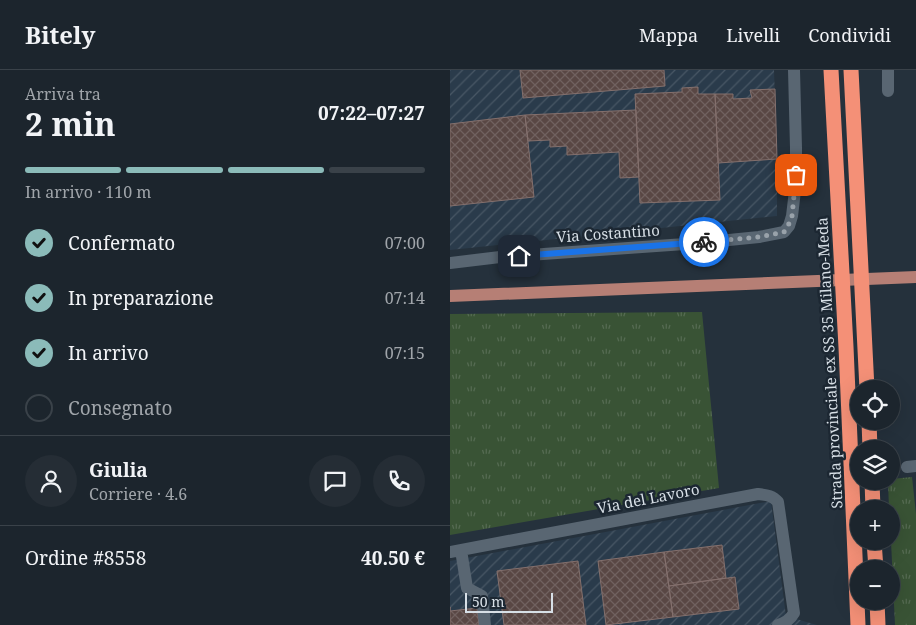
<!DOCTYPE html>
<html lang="it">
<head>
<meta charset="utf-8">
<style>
	body { margin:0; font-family:"Noto Serif",serif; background:#252d35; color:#f1f3f6; height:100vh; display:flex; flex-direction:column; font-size:19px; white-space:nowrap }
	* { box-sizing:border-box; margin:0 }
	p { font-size:16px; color:#a0a5aa }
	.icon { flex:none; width:28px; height:28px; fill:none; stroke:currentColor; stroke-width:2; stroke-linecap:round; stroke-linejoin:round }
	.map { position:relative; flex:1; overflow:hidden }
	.panel { display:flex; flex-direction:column; background:#1c252d; width:450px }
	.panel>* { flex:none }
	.buttons { position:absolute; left:400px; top:310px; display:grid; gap:10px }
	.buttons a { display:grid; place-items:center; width:50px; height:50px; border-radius:50%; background:#1c252d; box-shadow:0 5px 20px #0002,0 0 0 1px #3a4249; font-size:25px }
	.scale { position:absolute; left:15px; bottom:12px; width:88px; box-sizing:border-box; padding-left:5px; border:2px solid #d7dfe6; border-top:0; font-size:14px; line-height:18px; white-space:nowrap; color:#d7dfe6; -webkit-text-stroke:4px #1c2732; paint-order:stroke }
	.pin { position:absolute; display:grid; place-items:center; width:42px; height:42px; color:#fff; margin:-21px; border-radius:10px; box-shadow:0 2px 8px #0006 }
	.courier { position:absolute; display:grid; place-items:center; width:50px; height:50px; margin:-25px; border:4px solid #1a73e8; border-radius:50%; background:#fff; color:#222; box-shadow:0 1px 6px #0007 }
	.headline em { font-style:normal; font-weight:700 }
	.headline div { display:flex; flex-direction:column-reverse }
	.headline { display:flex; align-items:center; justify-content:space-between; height:85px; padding:0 25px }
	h1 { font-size:32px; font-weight:700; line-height:38px }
	.bar { display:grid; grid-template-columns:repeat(4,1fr); gap:8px 5px; align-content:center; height:60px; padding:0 25px }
	.bar i { height:6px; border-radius:4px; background:#3a4249 }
	.bar .active { background:#8bbbb9 }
	.bar p { grid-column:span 4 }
	.line { display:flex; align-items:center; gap:12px; padding:0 25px; border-top:1px solid #3a4249 }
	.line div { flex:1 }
	.round { display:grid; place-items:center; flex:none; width:52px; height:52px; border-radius:26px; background:#252d35 }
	ol { padding:0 25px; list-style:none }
	li { display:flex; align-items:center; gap:15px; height:55px }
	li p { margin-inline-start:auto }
	li .icon { padding:5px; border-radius:50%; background:#8bbbb9; color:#111; stroke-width:4 }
	li:last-child { color:#a0a5aa }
	li i { width:28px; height:28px; border:2px solid #3a4249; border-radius:50% }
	header { display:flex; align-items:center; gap:30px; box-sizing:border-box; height:70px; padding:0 25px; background:#1c252d; border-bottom:1px solid #3a4249 }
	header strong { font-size:24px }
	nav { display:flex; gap:28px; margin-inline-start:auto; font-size:18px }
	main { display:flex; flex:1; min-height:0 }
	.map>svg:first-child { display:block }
	.industrial { fill:url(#industrial-furrows) }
	.grass { fill:url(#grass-tufts) }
	.building { fill:url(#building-cross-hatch); stroke:#84706d }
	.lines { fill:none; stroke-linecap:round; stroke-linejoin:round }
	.minor { stroke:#596672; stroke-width:12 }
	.major { stroke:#b67f75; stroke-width:12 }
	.highway { stroke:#f49077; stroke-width:15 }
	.done { stroke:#99a2aa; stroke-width:5; stroke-dasharray:0 9 }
	.route { stroke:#1a73e8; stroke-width:6 }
	.labels { text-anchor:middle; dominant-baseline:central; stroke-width:5; stroke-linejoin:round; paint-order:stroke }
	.street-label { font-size:15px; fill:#d7dfe6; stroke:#1c2732 }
</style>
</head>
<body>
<header>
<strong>Bitely</strong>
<nav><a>Mappa</a><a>Livelli</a><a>Condividi</a></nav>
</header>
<main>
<section class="panel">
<div class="headline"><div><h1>2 min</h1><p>Arriva tra</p></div><em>07:22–07:27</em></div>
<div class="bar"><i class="active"></i><i class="active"></i><i class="active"></i><i></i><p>In arrivo · 110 m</p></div>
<ol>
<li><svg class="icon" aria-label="check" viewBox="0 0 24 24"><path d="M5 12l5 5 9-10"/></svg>Confermato<p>07:00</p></li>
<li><svg class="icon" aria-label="check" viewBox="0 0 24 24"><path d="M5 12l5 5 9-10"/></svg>In preparazione<p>07:14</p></li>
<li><svg class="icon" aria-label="check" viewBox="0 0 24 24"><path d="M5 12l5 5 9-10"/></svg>In arrivo<p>07:15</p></li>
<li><i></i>Consegnato</li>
</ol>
<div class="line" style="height:90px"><a class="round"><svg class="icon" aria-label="person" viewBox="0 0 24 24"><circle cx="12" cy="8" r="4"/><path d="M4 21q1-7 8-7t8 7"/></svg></a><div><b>Giulia</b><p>Corriere · 4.6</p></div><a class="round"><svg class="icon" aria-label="chat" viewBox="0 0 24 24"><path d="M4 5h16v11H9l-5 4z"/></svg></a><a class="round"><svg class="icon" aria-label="phone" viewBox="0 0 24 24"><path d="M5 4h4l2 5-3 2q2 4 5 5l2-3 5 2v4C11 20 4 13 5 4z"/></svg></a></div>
<div class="line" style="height:65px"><div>Ordine #8558</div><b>40.50 €</b></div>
</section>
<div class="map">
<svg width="466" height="555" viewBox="0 0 466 555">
	<defs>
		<pattern id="industrial-furrows" width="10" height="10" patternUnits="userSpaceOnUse" patternTransform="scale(1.25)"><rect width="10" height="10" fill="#2a3b4b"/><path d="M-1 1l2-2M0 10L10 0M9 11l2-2" fill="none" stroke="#485765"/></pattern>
		<pattern id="grass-tufts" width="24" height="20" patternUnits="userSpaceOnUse" patternTransform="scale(1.25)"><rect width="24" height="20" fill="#395335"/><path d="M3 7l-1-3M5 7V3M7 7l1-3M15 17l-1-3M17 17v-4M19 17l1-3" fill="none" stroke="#556b52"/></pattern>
		<pattern id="building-cross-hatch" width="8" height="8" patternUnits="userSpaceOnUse" patternTransform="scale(1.25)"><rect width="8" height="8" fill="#594744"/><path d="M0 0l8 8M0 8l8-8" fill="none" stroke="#70615f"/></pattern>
	</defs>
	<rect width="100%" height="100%" fill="#25313c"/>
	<!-- industrial -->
	<path class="industrial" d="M0 0H324L327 89V146L0 180Z
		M321 431 336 546 367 555H0V491Z"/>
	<!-- grass -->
	<path class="grass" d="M252 242 269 418 0 465V244Z
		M462 407 466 444V555H445L441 471V439H439L438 411H441V409Z"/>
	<!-- building -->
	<path class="building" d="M70 0H214L215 16 73 28Z
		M248 17V24H265L270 130 190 133 185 24 232 22V18Z
		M325 19 327 89 268 93 265 24H283V29L302 28 300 20Z
		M186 40 189 107 170 108 169 82 117 85V76L100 77V70L78 71 75 45Z
		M75 45 84 127 0 136V54Z
		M272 475 276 508 219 516 214 482Z
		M214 482 223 547 156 555 148 491Z
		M128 491 136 555H54L47 501Z
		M285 507 289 539 223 547 219 516Z
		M0 537V541L27 538 29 555H0Z"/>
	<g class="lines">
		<!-- minor -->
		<path class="minor" d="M438 21V0
			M0 193 50 187 249 173 309 167 334 162 339 156 342 146 346 112V78L344 0
			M457 397 466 396
			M11 480 17 518 32 526 35 555
			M0 482 308 424C316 425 322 425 328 432L344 543C340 550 335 553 328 555"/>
		<!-- major -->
		<path class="major" d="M0 226 466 207"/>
		<!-- highway -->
		<path class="highway" d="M381 0 396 277 408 555
			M401 0 417 319
			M419 351 420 379
			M422 411 423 439
			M424 471 426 499
			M427 531 428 555"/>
	</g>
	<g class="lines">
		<!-- done -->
		<path class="done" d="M254 172 309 167 334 162 338 156 342 146 346 105"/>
		<!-- route -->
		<path class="route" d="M69 186 254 172"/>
	</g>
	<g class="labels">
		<!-- street labels -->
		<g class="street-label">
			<text transform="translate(158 163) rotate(-4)">Via Costantino</text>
			<text transform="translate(379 293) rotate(-93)">Strada provinciale ex SS 35 Milano-Meda</text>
			<text transform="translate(198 428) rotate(-11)">Via del Lavoro</text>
		</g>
	</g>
</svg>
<div class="buttons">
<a><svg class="icon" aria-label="locate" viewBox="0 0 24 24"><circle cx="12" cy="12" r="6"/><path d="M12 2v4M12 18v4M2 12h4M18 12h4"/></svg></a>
<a><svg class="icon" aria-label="layers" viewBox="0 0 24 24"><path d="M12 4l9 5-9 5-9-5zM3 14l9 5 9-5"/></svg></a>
<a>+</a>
<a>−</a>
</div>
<div class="scale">50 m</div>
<div class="pin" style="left:346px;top:105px;background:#ea580c"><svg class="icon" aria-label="bag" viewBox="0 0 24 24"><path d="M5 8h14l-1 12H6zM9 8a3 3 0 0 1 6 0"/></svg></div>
<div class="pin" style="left:69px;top:186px;background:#1f2937"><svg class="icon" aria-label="home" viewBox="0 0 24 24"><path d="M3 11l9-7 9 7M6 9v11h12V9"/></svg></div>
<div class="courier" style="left:254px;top:172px"><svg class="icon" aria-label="bike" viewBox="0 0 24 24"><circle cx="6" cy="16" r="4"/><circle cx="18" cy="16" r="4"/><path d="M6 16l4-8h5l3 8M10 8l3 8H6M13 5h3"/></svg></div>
</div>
</main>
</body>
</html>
